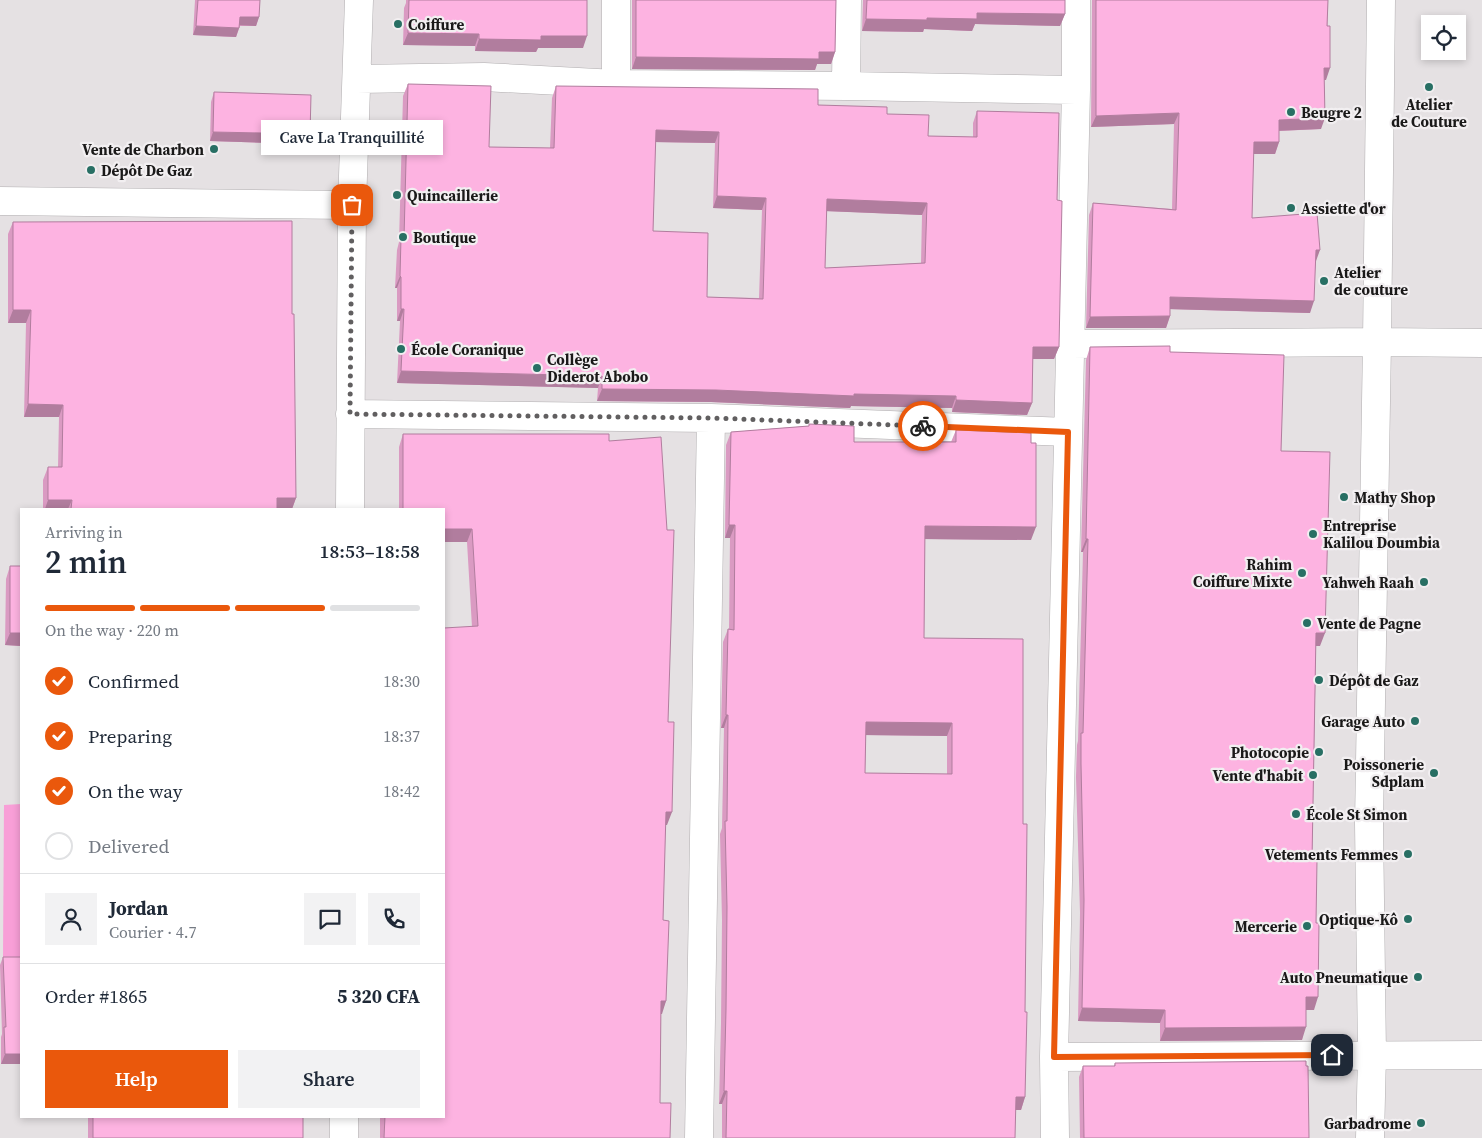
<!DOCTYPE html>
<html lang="en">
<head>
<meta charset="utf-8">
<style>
	body { margin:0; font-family:"Source Serif 4",serif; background:#f2f2f3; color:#1f2937; height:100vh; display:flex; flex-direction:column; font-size:19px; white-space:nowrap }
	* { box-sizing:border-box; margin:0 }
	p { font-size:16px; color:#747a83 }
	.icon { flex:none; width:28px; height:28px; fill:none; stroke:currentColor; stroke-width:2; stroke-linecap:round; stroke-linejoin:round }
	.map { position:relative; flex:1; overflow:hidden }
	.panel { position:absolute; left:20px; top:508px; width:425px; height:610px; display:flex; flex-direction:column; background:#fff; border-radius:0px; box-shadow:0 2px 8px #0003 }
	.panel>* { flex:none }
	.fabs { position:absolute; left:1421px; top:15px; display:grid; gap:10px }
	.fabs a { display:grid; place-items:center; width:45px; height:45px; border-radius:0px; background:#fff; box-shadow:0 2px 8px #0003; font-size:25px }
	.pin { position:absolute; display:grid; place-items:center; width:42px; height:42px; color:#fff; margin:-21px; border-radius:10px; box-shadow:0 2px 8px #0006 }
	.courier { position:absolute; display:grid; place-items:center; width:50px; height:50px; margin:-25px; border:4px solid #ea580c; border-radius:50%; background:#fff; color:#222; box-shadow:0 1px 6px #0007 }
	.bubble { position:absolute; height:35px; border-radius:0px; background:#fff; box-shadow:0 2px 8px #0003; font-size:16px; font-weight:600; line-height:35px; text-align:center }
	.overview em { font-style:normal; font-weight:600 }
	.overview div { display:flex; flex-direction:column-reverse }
	.overview { display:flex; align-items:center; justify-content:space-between; height:85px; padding:0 25px }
	h1 { font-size:32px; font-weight:600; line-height:38px }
	.bar { display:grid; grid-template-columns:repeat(4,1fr); gap:8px 5px; align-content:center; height:60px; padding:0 25px }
	.bar i { height:6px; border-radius:4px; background:#e0e1e3 }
	.bar .current { background:#ea580c }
	.bar p { grid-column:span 4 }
	.line { display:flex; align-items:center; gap:12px; padding:0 25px; border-top:1px solid #e0e1e3 }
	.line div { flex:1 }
	.round { display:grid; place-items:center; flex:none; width:52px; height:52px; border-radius:0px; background:#f2f2f3 }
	ol { padding:0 25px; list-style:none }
	li { display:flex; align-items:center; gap:15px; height:55px }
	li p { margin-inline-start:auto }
	li .icon { padding:5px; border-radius:50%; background:#ea580c; color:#fff; stroke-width:4 }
	li:last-child { color:#747a83 }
	li i { width:28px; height:28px; border:2px solid #e0e1e3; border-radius:50% }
	.action { display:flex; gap:10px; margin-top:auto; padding:10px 25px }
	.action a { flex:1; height:58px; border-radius:0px; background:#ea580c; color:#fff; font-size:20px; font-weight:600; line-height:58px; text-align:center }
	.action a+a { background:#f2f2f3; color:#1f2937 }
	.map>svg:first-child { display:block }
	.green { fill:#f89fd7 }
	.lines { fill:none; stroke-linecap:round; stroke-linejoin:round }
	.minor-casing { stroke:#b1aeb0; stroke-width:29 }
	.minor { stroke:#fff; stroke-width:28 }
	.wall { fill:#da9ac2; fill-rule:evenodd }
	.shaded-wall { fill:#b17d9e }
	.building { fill:#fdb3e1; stroke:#b17d9e; fill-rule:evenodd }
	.done { stroke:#615f60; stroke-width:5; stroke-dasharray:0 9 }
	.route { stroke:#ea580c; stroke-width:6 }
	.poi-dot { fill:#286f64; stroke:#f2eff1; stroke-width:2 }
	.labels { text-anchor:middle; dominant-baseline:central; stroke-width:4.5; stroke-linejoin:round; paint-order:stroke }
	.poi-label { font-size:15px; font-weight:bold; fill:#1a1919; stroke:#f2eff1; text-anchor:start }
</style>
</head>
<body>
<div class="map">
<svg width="1482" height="1138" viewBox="0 0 1482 1138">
	<rect width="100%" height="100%" fill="#e5e1e3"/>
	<!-- green -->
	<path class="green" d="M21 804V959L3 958 4 805Z"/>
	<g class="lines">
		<defs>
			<path id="minor" d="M357 79 484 77 616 84 846 86 1076 90
				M616 84V0
				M846 86 847 0
				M0 201 352 205
				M1070 344 1377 342 1482 343
				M350 414 711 418 1068 432
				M350 509 352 205 359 0
				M1054 1057 1482 1055
				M344 1138V1116
				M699 1138 711 418
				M1055 1138 1054 1057 1076 90V0
				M1370 1138 1372 1055 1369 823 1377 342 1381 0"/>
		</defs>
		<!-- minor casing -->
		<use href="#minor" class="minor-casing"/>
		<!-- minor -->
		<use href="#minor" class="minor"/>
	</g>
	<!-- wall -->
	<path class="wall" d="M195 0H260L259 17 256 26H240L236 37 193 35Z
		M406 0H587L583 48H538L536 52 475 51V46L403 45 404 8 406 3Z
		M632 0H836L835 52 831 64H817L815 70 632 69Z
		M863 0H1065V14L1060 26 975 24 972 31 924 29 923 32 862 31Z
		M1092 0H1328L1326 80H1324L1321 129 1279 131V142L1275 154H1253L1252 218 1316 261 1310 313 1170 309V316L1166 328H1086L1089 215 1093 203 1172 209 1174 124 1091 127Z
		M408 84 489 147 550 148 552 98 556 86 818 105 887 114 928 136 973 137V123L977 111 1057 200 1059 347 1054 359H1033L1032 403 1027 415 952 412V408L851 406 850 408 711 402 597 401 598 388 397 383 400 321H397V288H395L397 250 399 242 403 96ZM655 142 715 143 713 208 762 210 759 298 707 297 653 231ZM827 211 922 215 921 263 825 268Z
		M214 92 310 134 306 144 210 141 211 102Z
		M13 222 292 314 296 498 292 509H43V480L48 467H58L59 417H24L26 323H8V234Z
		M1090 347 1170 352 1281 451 1320 646H1316L1312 860 1314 1010H1306L1302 1040 1160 1041V1023L1078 1021 1080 913 1076 777 1077 745 1078 741 1083 552H1081L1086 360Z
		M809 424 854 442H951L956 430 1031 540 925 539 924 638 1023 824 1025 1012V1097L1021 1110H1015V1138H722V1104H719L721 1023 722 920 720 834 722 828 724 728H721L723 642 728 629H729L730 538H725L726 445 731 432 809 426ZM866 735 947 736V774L865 773Z
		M403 434 609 441 668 722 667 825H665L663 920 666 1001 661 1014 660 1103 670 1138H380V1116H444L472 627 467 542H444V509H399V447Z
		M10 566 21 646 5 645 6 579Z
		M3 957 21 1064H1V1037L2 1034 0 965Z
		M1115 1063 1309 1138H1080L1079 1077 1083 1066H1114Z
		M88 1116H303V1138H88Z"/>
	<!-- shaded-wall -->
	<path class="shaded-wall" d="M977 13 1065 14 1060 26 975 24 972 31 924 29 923 32 862 31 866 19 927 18Z
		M240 17H259L256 26 237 25Z
		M196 26 239 28 236 37 193 35Z
		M408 33 479 34 475 46 403 45Z
		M541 36H587L583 48H538L536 52 475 51 479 39Z
		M819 52H835L831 64H817L815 70 632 69 636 57Z
		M1324 68H1330L1326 80H1320Z
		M1179 113 1174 124 1091 127 1096 116Z
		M1325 118 1321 129 1274 131 1279 120Z
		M656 130 719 132 715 143 651 142Z
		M213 132 310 134 306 144 210 141Z
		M1254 142H1279L1275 154H1249Z
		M717 196 766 198 762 210 713 208Z
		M827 199 927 203 922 215 823 211Z
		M1316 250H1320L1316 261 1312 262Z
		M400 276 401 277 397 288H395Z
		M1170 297 1314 301 1310 313 1166 309Z
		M401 309H404L400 321H397Z
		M13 310H31L26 323H8Z
		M1170 316 1166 328H1086L1090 317Z
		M1033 347H1059L1054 359H1029Z
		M401 371 602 376 598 388 397 383Z
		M602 389 716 390 956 396 952 408 851 406 850 408 711 402 597 401Z
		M956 400 1032 403 1027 415 952 412Z
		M28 404 63 405 59 417H24Z
		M277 498H296L292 509H273Z
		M48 500H72L68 509H45Z
		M729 525H735L730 538H725Z
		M925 526 1036 527 1031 540 920 539Z
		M444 529H472L467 542H444Z
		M1086 539H1088L1083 552H1081Z
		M10 633H21V646L5 645Z
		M1316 633H1325L1320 646H1311Z
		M726 715H728L724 728H721Z
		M866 722 952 723 947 736 861 735Z
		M666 812H672L667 825H661Z
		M1306 997H1318L1314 1010H1302Z
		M661 1001H666L662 1014H657Z
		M1082 1008 1165 1010 1160 1023 1078 1021Z
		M1306 1027 1302 1040 1160 1041 1165 1028Z
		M5 1054H21V1064H1Z
		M724 1091H727L722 1104H719Z
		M1016 1097H1025L1021 1110H1011Z"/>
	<!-- building -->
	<path class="building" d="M198 0H260L259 17H240L239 28 196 26Z
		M409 0H587V36H541V40L479 39V34L408 33Z
		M636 0H836L835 52H819V59L636 57Z
		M867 0H1065V14L977 13V19L927 18V20L866 19Z
		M1096 0H1328L1327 26H1330V68H1324L1325 118 1279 120V142H1254L1252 218 1317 213 1320 250H1316L1314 301 1170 297V316L1090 317 1093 203 1176 210 1179 113 1096 116Z
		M408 84 491 86 489 147 554 148 556 86 818 89V105L887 107V114L929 115 928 136 977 137V111L1059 113 1057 200 1062 201 1059 347H1033L1032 403 956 400V396L854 394V396L716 390 602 389V376L401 371 404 309H401V277L400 276 401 238H404ZM656 130 719 132 717 196 766 198 763 299 707 297 708 233 653 231ZM827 199 927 203 925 263 825 268Z
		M214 92 311 95 310 134 213 132Z
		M292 221V314H294L296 498H277V509H71L72 500H48V467H62L63 405 28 404 31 310H13V222Z
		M1170 346V352L1284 355 1281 451 1330 452 1325 633H1316L1312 860H1317L1316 923H1319L1318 997H1306V1027L1165 1028V1010L1082 1008 1084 900 1081 764V733H1083L1088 539H1086L1090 347Z
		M809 424 854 426V442H956V430L1031 433V443H1036V527L925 526 924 638 1023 639V824H1027L1025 1012H1027L1025 1097H1016L1015 1138H726L727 1091H724L726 1010 727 907 725 821H727L728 715H726L728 629 734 630 735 525H729L731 432 809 426ZM866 722 952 723V774L865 773Z
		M403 434H609V441L661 437 667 530H674L668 722H674L672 812H666L663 920 669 921 666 1001H661L660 1103H671L670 1138H384L385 1116H444V628L478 626 472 529H444V509H403Z
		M10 566H21V633H10Z
		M3 957H21V1054H5L4 1027H6Z
		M1306 1061V1066H1308L1309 1138H1084L1083 1066H1115V1063Z
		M93 1116H303V1138H93Z"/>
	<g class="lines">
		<!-- done -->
		<path class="done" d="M352 205 350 414 712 418 923 426"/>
		<!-- route -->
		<path class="route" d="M923 426 1068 432 1054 1057 1332 1055"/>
	</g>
	<!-- markers -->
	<g class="poi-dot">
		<circle cx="398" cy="24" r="5"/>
		<circle cx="1429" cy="87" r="5"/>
		<circle cx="1291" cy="112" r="5"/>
		<circle cx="214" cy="149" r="5"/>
		<circle cx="91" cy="170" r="5"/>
		<circle cx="397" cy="195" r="5"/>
		<circle cx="1291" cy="208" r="5"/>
		<circle cx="403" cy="237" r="5"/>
		<circle cx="1324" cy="281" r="5"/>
		<circle cx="401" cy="349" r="5"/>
		<circle cx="537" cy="368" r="5"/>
		<circle cx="1344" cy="497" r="5"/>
		<circle cx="1313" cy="534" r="5"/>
		<circle cx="1302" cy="573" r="5"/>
		<circle cx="1424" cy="582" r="5"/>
		<circle cx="1307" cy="623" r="5"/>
		<circle cx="1319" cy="680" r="5"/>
		<circle cx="1415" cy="721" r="5"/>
		<circle cx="1319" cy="752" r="5"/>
		<circle cx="1434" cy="773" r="5"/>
		<circle cx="1313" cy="775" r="5"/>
		<circle cx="1296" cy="814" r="5"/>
		<circle cx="1408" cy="854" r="5"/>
		<circle cx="1408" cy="919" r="5"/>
		<circle cx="1307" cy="926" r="5"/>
		<circle cx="1418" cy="977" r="5"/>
		<circle cx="1421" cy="1123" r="5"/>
	</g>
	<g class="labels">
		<!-- poi labels -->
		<g class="poi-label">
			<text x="408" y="24">Coiffure</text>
			<text x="1429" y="104" text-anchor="middle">Atelier<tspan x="1429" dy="17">de Couture</tspan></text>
			<text x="1301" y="112">Beugre 2</text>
			<text x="204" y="149" text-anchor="end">Vente de Charbon</text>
			<text x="101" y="170">Dépôt De Gaz</text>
			<text x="407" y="195">Quincaillerie</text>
			<text x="1301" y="208">Assiette d'or</text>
			<text x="413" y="237">Boutique</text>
			<text x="1334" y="272">Atelier<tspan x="1334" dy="17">de couture</tspan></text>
			<text x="411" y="349">École Coranique</text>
			<text x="547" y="359">Collège<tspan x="547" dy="17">Diderot Abobo</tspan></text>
			<text x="1354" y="497">Mathy Shop</text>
			<text x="1323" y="525">Entreprise<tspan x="1323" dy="17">Kalilou Doumbia</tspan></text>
			<text x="1292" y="564" text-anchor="end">Rahim<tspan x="1292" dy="17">Coiffure Mixte</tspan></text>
			<text x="1414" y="582" text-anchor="end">Yahweh Raah</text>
			<text x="1317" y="623">Vente de Pagne</text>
			<text x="1329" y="680">Dépôt de Gaz</text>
			<text x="1405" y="721" text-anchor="end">Garage Auto</text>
			<text x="1309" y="752" text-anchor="end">Photocopie</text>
			<text x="1424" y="764" text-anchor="end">Poissonerie<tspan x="1424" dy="17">Sdplam</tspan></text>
			<text x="1303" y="775" text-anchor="end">Vente d'habit</text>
			<text x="1306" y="814">École St Simon</text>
			<text x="1398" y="854" text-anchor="end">Vetements Femmes</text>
			<text x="1398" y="919" text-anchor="end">Optique-Kô</text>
			<text x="1297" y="926" text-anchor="end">Mercerie</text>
			<text x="1408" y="977" text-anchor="end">Auto Pneumatique</text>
			<text x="1411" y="1123" text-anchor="end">Garbadrome</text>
		</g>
	</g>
</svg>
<div class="fabs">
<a><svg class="icon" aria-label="locate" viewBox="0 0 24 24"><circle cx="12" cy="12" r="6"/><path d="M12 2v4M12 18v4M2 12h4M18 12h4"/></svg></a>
</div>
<div class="pin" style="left:352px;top:205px;background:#ea580c"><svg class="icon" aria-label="bag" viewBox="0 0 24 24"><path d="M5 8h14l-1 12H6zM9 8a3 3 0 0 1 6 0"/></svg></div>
<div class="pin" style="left:1332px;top:1055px;background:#1f2937"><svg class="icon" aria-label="home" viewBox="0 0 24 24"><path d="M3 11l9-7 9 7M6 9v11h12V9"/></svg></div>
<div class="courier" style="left:923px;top:426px"><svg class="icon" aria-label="bike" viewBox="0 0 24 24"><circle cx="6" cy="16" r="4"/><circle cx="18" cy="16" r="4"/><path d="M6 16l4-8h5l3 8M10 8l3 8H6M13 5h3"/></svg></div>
<div class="bubble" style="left:261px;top:120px;width:182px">Cave La Tranquillité</div>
<section class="panel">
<div class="overview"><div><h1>2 min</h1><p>Arriving in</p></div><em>18:53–18:58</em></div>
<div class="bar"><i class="current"></i><i class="current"></i><i class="current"></i><i></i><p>On the way · 220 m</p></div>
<ol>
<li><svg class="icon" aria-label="check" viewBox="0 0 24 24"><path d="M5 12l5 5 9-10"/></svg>Confirmed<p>18:30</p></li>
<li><svg class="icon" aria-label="check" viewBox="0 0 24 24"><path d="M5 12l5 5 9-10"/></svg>Preparing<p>18:37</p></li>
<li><svg class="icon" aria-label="check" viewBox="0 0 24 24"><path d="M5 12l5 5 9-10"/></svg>On the way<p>18:42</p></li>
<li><i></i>Delivered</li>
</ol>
<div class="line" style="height:90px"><a class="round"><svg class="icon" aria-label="person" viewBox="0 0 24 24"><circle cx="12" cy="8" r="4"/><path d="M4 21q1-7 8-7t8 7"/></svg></a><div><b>Jordan</b><p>Courier · 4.7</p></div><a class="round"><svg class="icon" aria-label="chat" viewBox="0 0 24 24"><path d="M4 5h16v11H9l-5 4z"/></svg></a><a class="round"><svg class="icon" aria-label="phone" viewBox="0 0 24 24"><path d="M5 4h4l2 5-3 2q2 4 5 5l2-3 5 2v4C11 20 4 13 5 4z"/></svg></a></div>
<div class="line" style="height:65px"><div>Order #1865</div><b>5 320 CFA</b></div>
<div class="action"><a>Help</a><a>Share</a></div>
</section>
</div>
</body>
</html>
